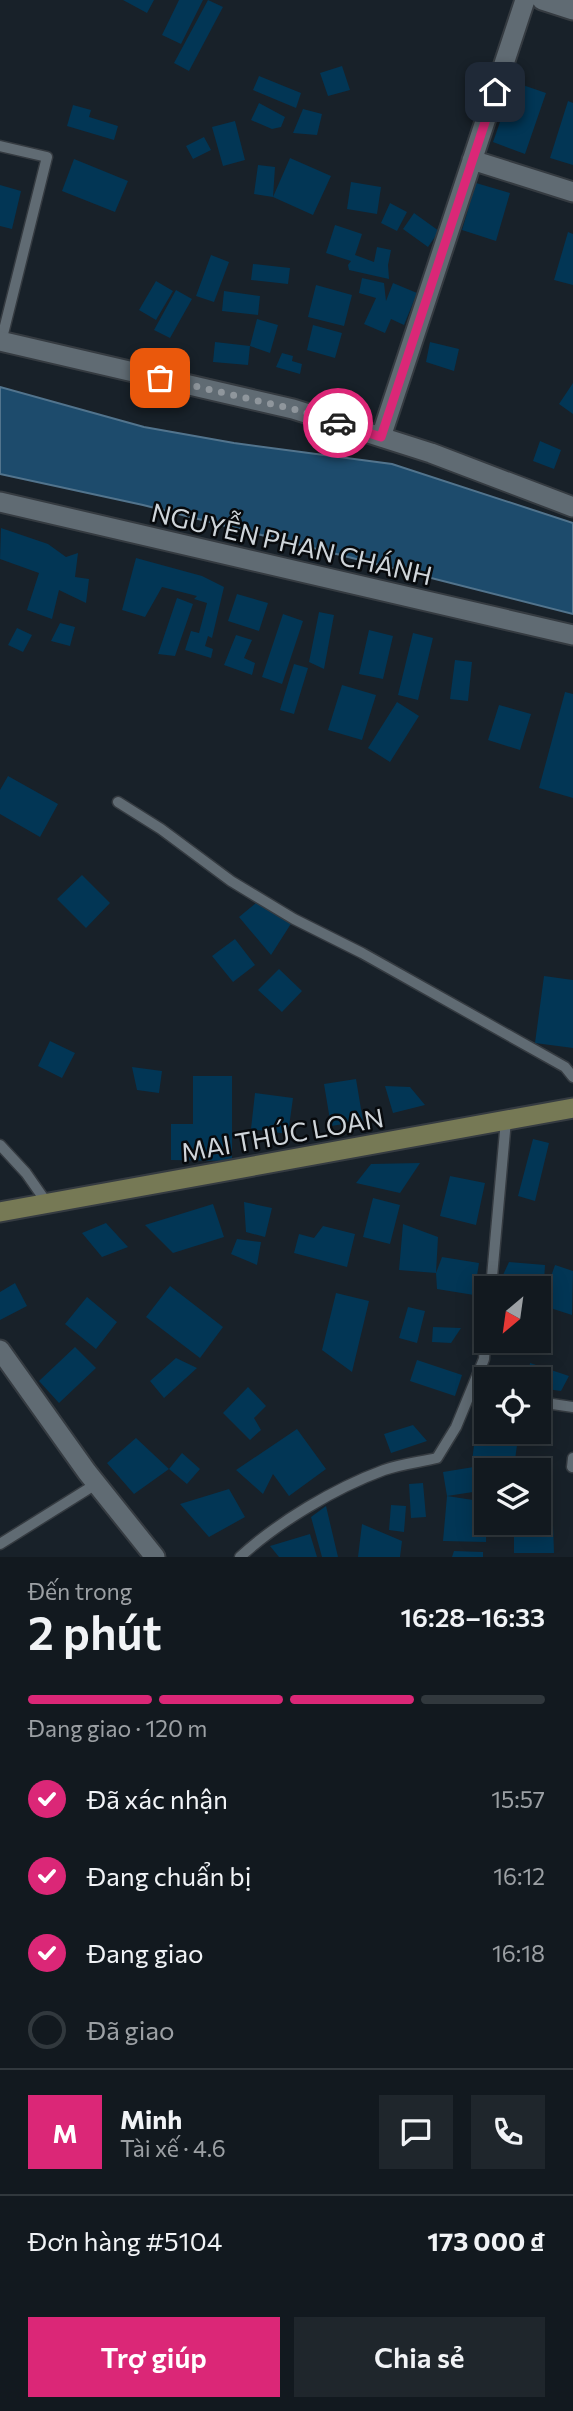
<!DOCTYPE html>
<html lang="vi">
<head>
<meta charset="utf-8">
<style>
	body { margin:0; font-family:Commissioner,sans-serif; background:#1f262c; color:#f1f3f6; height:100vh; display:flex; flex-direction:column; font-size:26px; white-space:nowrap }
	* { box-sizing:border-box; margin:0 }
	p { font-size:23px; color:#9ca0a4 }
	.icon { flex:none; width:38px; height:38px; fill:none; stroke:currentColor; stroke-width:2; stroke-linecap:round; stroke-linejoin:round }
	.map { position:relative; height:1557px; overflow:hidden }
	.drawer { display:flex; flex-direction:column; background:#12191f; flex:1 }
	.drawer>* { flex:none }
	.needle { width:46px; rotate:209deg }
	.buttons { position:absolute; left:474px; top:1276px; display:grid; gap:14px }
	.buttons a { display:grid; place-items:center; width:77px; height:77px; border-radius:0px; background:#12191f; box-shadow:0 4px 18px #0003,0 0 0 2px #31383d; font-size:35px }
	.pin { position:absolute; display:grid; place-items:center; width:60px; height:60px; color:#fff; margin:-30px; border-radius:14px; box-shadow:0 4px 10px #0006 }
	.courier { position:absolute; display:grid; place-items:center; width:70px; height:70px; margin:-35px; border:5px solid #db2777; border-radius:50%; background:#fff; color:#222; box-shadow:0 2px 9px #0007 }
	.head em { font-style:normal; font-weight:600 }
	.head div { display:flex; flex-direction:column-reverse }
	.head { display:flex; align-items:center; justify-content:space-between; height:119px; padding:0 28px }
	h1 { font-size:46px; font-weight:600; line-height:52px }
	.bar { display:grid; grid-template-columns:repeat(4,1fr); gap:10px 7px; align-content:center; height:84px; padding:0 28px }
	.bar i { height:9px; border-radius:5px; background:#31383d }
	.bar .on { background:#db2777 }
	.bar p { grid-column:span 4 }
	.line { display:flex; align-items:center; gap:18px; padding:0 28px; border-top:2px solid #31383d }
	.line div { flex:1 }
	.round { display:grid; place-items:center; flex:none; width:74px; height:74px; border-radius:0px; background:#1f262c }
	ol { padding:0 28px; list-style:none }
	li { display:flex; align-items:center; gap:21px; height:77px }
	li p { margin-inline-start:auto }
	li .icon { padding:7px; border-radius:50%; background:#db2777; color:#fff; stroke-width:4 }
	li:last-child { color:#9ca0a4 }
	li i { width:38px; height:38px; border:4px solid #31383d; border-radius:50% }
	.primary-button { display:flex; gap:14px; margin-top:auto; padding:14px 28px }
	.primary-button a { flex:1; height:80px; border-radius:0px; background:#db2777; color:#fff; font-size:28px; font-weight:600; line-height:80px; text-align:center }
	.primary-button a+a { background:#1f262c; color:#f1f3f6 }
	.map>svg:first-child { display:block }
	.water { fill:#1d4b6c; stroke:#52748d; stroke-width:2 }
	.building { fill:#023655 }
	.lines { fill:none; stroke-linecap:round; stroke-linejoin:round }
	.service-casing { stroke:#353b41; stroke-width:13 }
	.minor-casing { stroke:#353b41; stroke-width:23 }
	.secondary-casing { stroke:#353b41; stroke-width:23 }
	.service { stroke:#606b73; stroke-width:10 }
	.minor { stroke:#606b73; stroke-width:19 }
	.secondary { stroke:#767955; stroke-width:19 }
	.done { stroke:#8f969c; stroke-width:7; stroke-dasharray:0 12.6 }
	.route { stroke:#db2777; stroke-width:9 }
	.labels { text-anchor:middle; dominant-baseline:central; stroke-width:5; stroke-linejoin:round; paint-order:stroke }
	.street-label { font-size:26px; fill:#cfd5da; stroke:#070a0d }
</style>
</head>
<body>
<div class="map">
<svg width="573" height="1557" viewBox="0 0 573 1557">
	<rect width="100%" height="100%" fill="#182129"/>
	<!-- water -->
	<path class="water" d="M0 387 144 427 234 443 392 464 573 523V614L143 505 0 474Z"/>
	<!-- building -->
	<path class="building" d="M123 0H154L147 13Z
		M179 0H203L181 44 162 35Z
		M208 0 223 7 189 71 174 63Z
		M342 66 350 90 328 96 320 73Z
		M259 76 301 93 296 108 253 90Z
		M514 82 546 93 525 154 493 142Z
		M568 101 573 103V165L550 158Z
		M259 103 285 117 281 127 272 129 251 120Z
		M73 105 91 110 89 117 118 126 114 140 67 126Z
		M303 109 322 114 317 135 293 133Z
		M235 121 245 160 223 166 212 127Z
		M204 137 211 150 193 159 186 146Z
		M290 158 331 176 313 215 273 197Z
		M74 159 128 181 115 212 62 191Z
		M258 165 275 167 273 197 254 194Z
		M351 182 381 187 377 214 347 209Z
		M476 183 510 193 496 241 462 230Z
		M0 185 21 191 12 229 0 226Z
		M390 203 407 212 397 231 381 223Z
		M414 213 439 231 428 247 403 229Z
		M335 225 362 234 355 255 374 262 377 247 391 250 388 265 389 279 349 270 348 265 351 261 326 253Z
		M568 232 573 234V285L554 280Z
		M211 255 229 262 214 302 196 296Z
		M253 264 290 268 288 284 251 280Z
		M362 278 384 283 386 301 393 283 417 293 404 325 391 319 385 333 364 324 376 298 359 293Z
		M156 281 173 291 156 320 139 310Z
		M316 285 352 295 344 326 308 317Z
		M176 290 192 299 170 338 154 330Z
		M224 291 260 296 258 315 222 311Z
		M257 319 278 325 270 353 250 346 248 365 213 362 215 342 250 346Z
		M313 325 342 333 335 358 307 350Z
		M430 342 459 349 454 371 426 362Z
		M282 353 293 356 292 361 302 364 300 374 276 367Z
		M573 383V414L559 404Z
		M540 441 561 450 554 469 533 461Z
		M1 528 48 544 66 557 78 553 75 577 89 579 86 603 59 590 52 619 27 610 39 573 0 559Z
		M136 558 202 576 224 587 212 638 208 636 205 646 213 649 211 658 185 650 191 631 199 633 207 603 194 599 197 596 162 587 145 617 122 610Z
		M237 594 268 603 259 631 228 621Z
		M177 598 193 604 175 656 158 654Z
		M319 612 334 615 324 669 309 662Z
		M283 614 303 621 282 684 262 677Z
		M60 623 75 627 70 646 51 641Z
		M17 628 32 635 23 652 8 645Z
		M369 630 393 636 383 679 359 674Z
		M413 633 433 638 418 700 398 695Z
		M236 635 252 640 244 658 255 663 252 675 224 665Z
		M455 660 472 662 468 701 450 699Z
		M294 664 308 668 294 714 280 710Z
		M342 685 376 695 362 740 328 730Z
		M565 692 573 694V798L539 788Z
		M397 702 419 716 390 762 368 748Z
		M499 705 531 714 520 750 488 740Z
		M8 776 58 804 40 837 0 814V790Z
		M82 875 110 903 86 928 57 899Z
		M262 898 294 919 271 955 239 917Z
		M235 939 255 965 233 982 212 956Z
		M279 969 302 991 282 1012 258 990Z
		M544 976 573 980V1048L535 1043Z
		M50 1041 75 1053 62 1078 38 1066Z
		M132 1067 162 1071 159 1093 137 1090Z
		M193 1076H232V1161L171 1160V1124H193Z
		M356 1079 363 1121 331 1126 324 1084Z
		M385 1086 410 1087 425 1105 393 1113Z
		M255 1093 293 1098 288 1134 251 1129Z
		M533 1139 549 1143 535 1201 518 1196Z
		M420 1163 400 1193 356 1183 371 1164Z
		M450 1176 485 1183 476 1225 440 1216Z
		M373 1198 400 1205 390 1244 363 1237Z
		M244 1202 272 1208 265 1237 246 1232Z
		M213 1204 224 1237 173 1253 145 1225Z
		M106 1223 128 1247 102 1257 82 1233Z
		M403 1224 438 1237 436 1273 399 1270Z
		M323 1226 355 1234 347 1267 294 1253 299 1234 314 1238Z
		M237 1239 261 1242 257 1265 231 1254Z
		M442 1257 479 1263 474 1295 437 1289 436 1273Z
		M509 1262 545 1265 543 1299H539V1288H497Z
		M555 1265 573 1271 572 1315 541 1305Z
		M15 1283 27 1306 0 1320V1292Z
		M170 1286 223 1327 200 1358 146 1317Z
		M336 1293 369 1301 352 1372 322 1350Z
		M87 1297 117 1322 96 1349 65 1324Z
		M408 1307 425 1311 417 1343 399 1338Z
		M433 1327 461 1328 451 1343 432 1342Z
		M75 1347 96 1368 59 1403 39 1381Z
		M176 1358 197 1368 164 1398 150 1381Z
		M417 1360 462 1375 455 1396 410 1381Z
		M530 1363 569 1376 561 1391 539 1388V1379H528Z
		M248 1387 266 1406 254 1418 261 1430 250 1440 223 1413Z
		M477 1419 486 1424V1432H503L518 1438 514 1467 492 1464 490 1470H486V1490L447 1496 486 1502V1542L443 1541 447 1496 443 1472 492 1464 472 1462Z
		M413 1425 427 1441 391 1453 384 1434Z
		M297 1429 326 1469 289 1496 273 1474 263 1494 236 1470Z
		M136 1438 169 1469 182 1453 200 1469 187 1484 169 1469 134 1494 107 1463Z
		M423 1483 426 1517 411 1518 409 1484Z
		M229 1489 245 1517 209 1537 180 1504Z
		M391 1505 406 1506 404 1532 389 1530Z
		M326 1506 338 1557H322L311 1517Z
		M514 1522 553 1524 554 1553H514Z
		M362 1524 402 1541 400 1557H358Z
		M310 1534 317 1557H279L270 1546Z
		M454 1551 483 1552V1557H452Z"/>
	<g class="lines">
		<defs>
			<path id="service" d="M0 146 47 157 1 342
				M118 802 161 829 231 881 294 919 362 953 565 1067 573 1077
				M0 1145 26 1173 47 1203
				M491 1288 506 1120
				M471 1391 486 1393
				M539 1402 573 1407
				M572 1467 573 1458
				M0 1544 96 1484
				M240 1557C278 1522 335 1488 384 1470 401 1464 420 1462 437 1458L456 1427 484 1359 486 1331"/>
			<path id="minor" d="M542 0 573 10
				M472 160 573 192
				M0 341 293 409 431 453 573 507
				M381 437 525 0
				M0 502 573 635
				M0 1350 87 1472 155 1557"/>
			<path id="secondary" d="M0 1212 573 1108"/>
		</defs>
		<!-- service casing -->
		<use href="#service" class="service-casing"/>
		<!-- minor casing -->
		<use href="#minor" class="minor-casing"/>
		<!-- secondary casing -->
		<use href="#secondary" class="secondary-casing"/>
		<!-- service -->
		<use href="#service" class="service"/>
		<!-- minor -->
		<use href="#minor" class="minor"/>
		<!-- secondary -->
		<use href="#secondary" class="secondary"/>
	</g>
	<g class="lines">
		<!-- done -->
		<path class="done" d="M160 378 293 409 338 423"/>
		<!-- route -->
		<path class="route" d="M338 423 381 437 495 92"/>
	</g>
	<g class="labels">
		<!-- street labels -->
		<g class="street-label">
			<text transform="translate(292 543) rotate(13)">NGUYỄN PHAN CHÁNH</text>
			<text transform="translate(282 1134) rotate(-10)">MAI THÚC LOAN</text>
		</g>
	</g>
</svg>
<div class="buttons">
<a><svg class="needle" viewBox="-14 -14 28 28"><path d="M0-13l5 13h-10z" fill="#e53935"/><path d="M0 13l5-13h-10z" fill="#9ca0a4"/></svg></a>
<a><svg class="icon" aria-label="locate" viewBox="0 0 24 24"><circle cx="12" cy="12" r="6"/><path d="M12 2v4M12 18v4M2 12h4M18 12h4"/></svg></a>
<a><svg class="icon" aria-label="layers" viewBox="0 0 24 24"><path d="M12 4l9 5-9 5-9-5zM3 14l9 5 9-5"/></svg></a>
</div>
<div class="pin" style="left:160px;top:378px;background:#ea580c"><svg class="icon" aria-label="bag" viewBox="0 0 24 24"><path d="M5 8h14l-1 12H6zM9 8a3 3 0 0 1 6 0"/></svg></div>
<div class="pin" style="left:495px;top:92px;background:#1f2937"><svg class="icon" aria-label="home" viewBox="0 0 24 24"><path d="M3 11l9-7 9 7M6 9v11h12V9"/></svg></div>
<div class="courier" style="left:338px;top:423px"><svg class="icon" aria-label="car" viewBox="0 0 24 24"><path d="M5 17H2v-5l4-1 3-4h7l3 4 3 1v5h-3M9 17h6M6 11h13"/><circle cx="7" cy="17" r="2"/><circle cx="17" cy="17" r="2"/></svg></div>
</div>
<section class="drawer">
<div class="head"><div><h1>2 phút</h1><p>Đến trong</p></div><em>16:28–16:33</em></div>
<div class="bar"><i class="on"></i><i class="on"></i><i class="on"></i><i></i><p>Đang giao · 120 m</p></div>
<ol>
<li><svg class="icon" aria-label="check" viewBox="0 0 24 24"><path d="M5 12l5 5 9-10"/></svg>Đã xác nhận<p>15:57</p></li>
<li><svg class="icon" aria-label="check" viewBox="0 0 24 24"><path d="M5 12l5 5 9-10"/></svg>Đang chuẩn bị<p>16:12</p></li>
<li><svg class="icon" aria-label="check" viewBox="0 0 24 24"><path d="M5 12l5 5 9-10"/></svg>Đang giao<p>16:18</p></li>
<li><i></i>Đã giao</li>
</ol>
<div class="line" style="height:126px"><b class="round" style="background:#db2777;color:#fff">M</b><div><b>Minh</b><p>Tài xế · 4.6</p></div><a class="round"><svg class="icon" aria-label="chat" viewBox="0 0 24 24"><path d="M4 5h16v11H9l-5 4z"/></svg></a><a class="round"><svg class="icon" aria-label="phone" viewBox="0 0 24 24"><path d="M5 4h4l2 5-3 2q2 4 5 5l2-3 5 2v4C11 20 4 13 5 4z"/></svg></a></div>
<div class="line" style="height:91px"><div>Đơn hàng #5104</div><b>173 000 ₫</b></div>
<div class="primary-button"><a>Trợ giúp</a><a>Chia sẻ</a></div>
</section>
</body>
</html>
